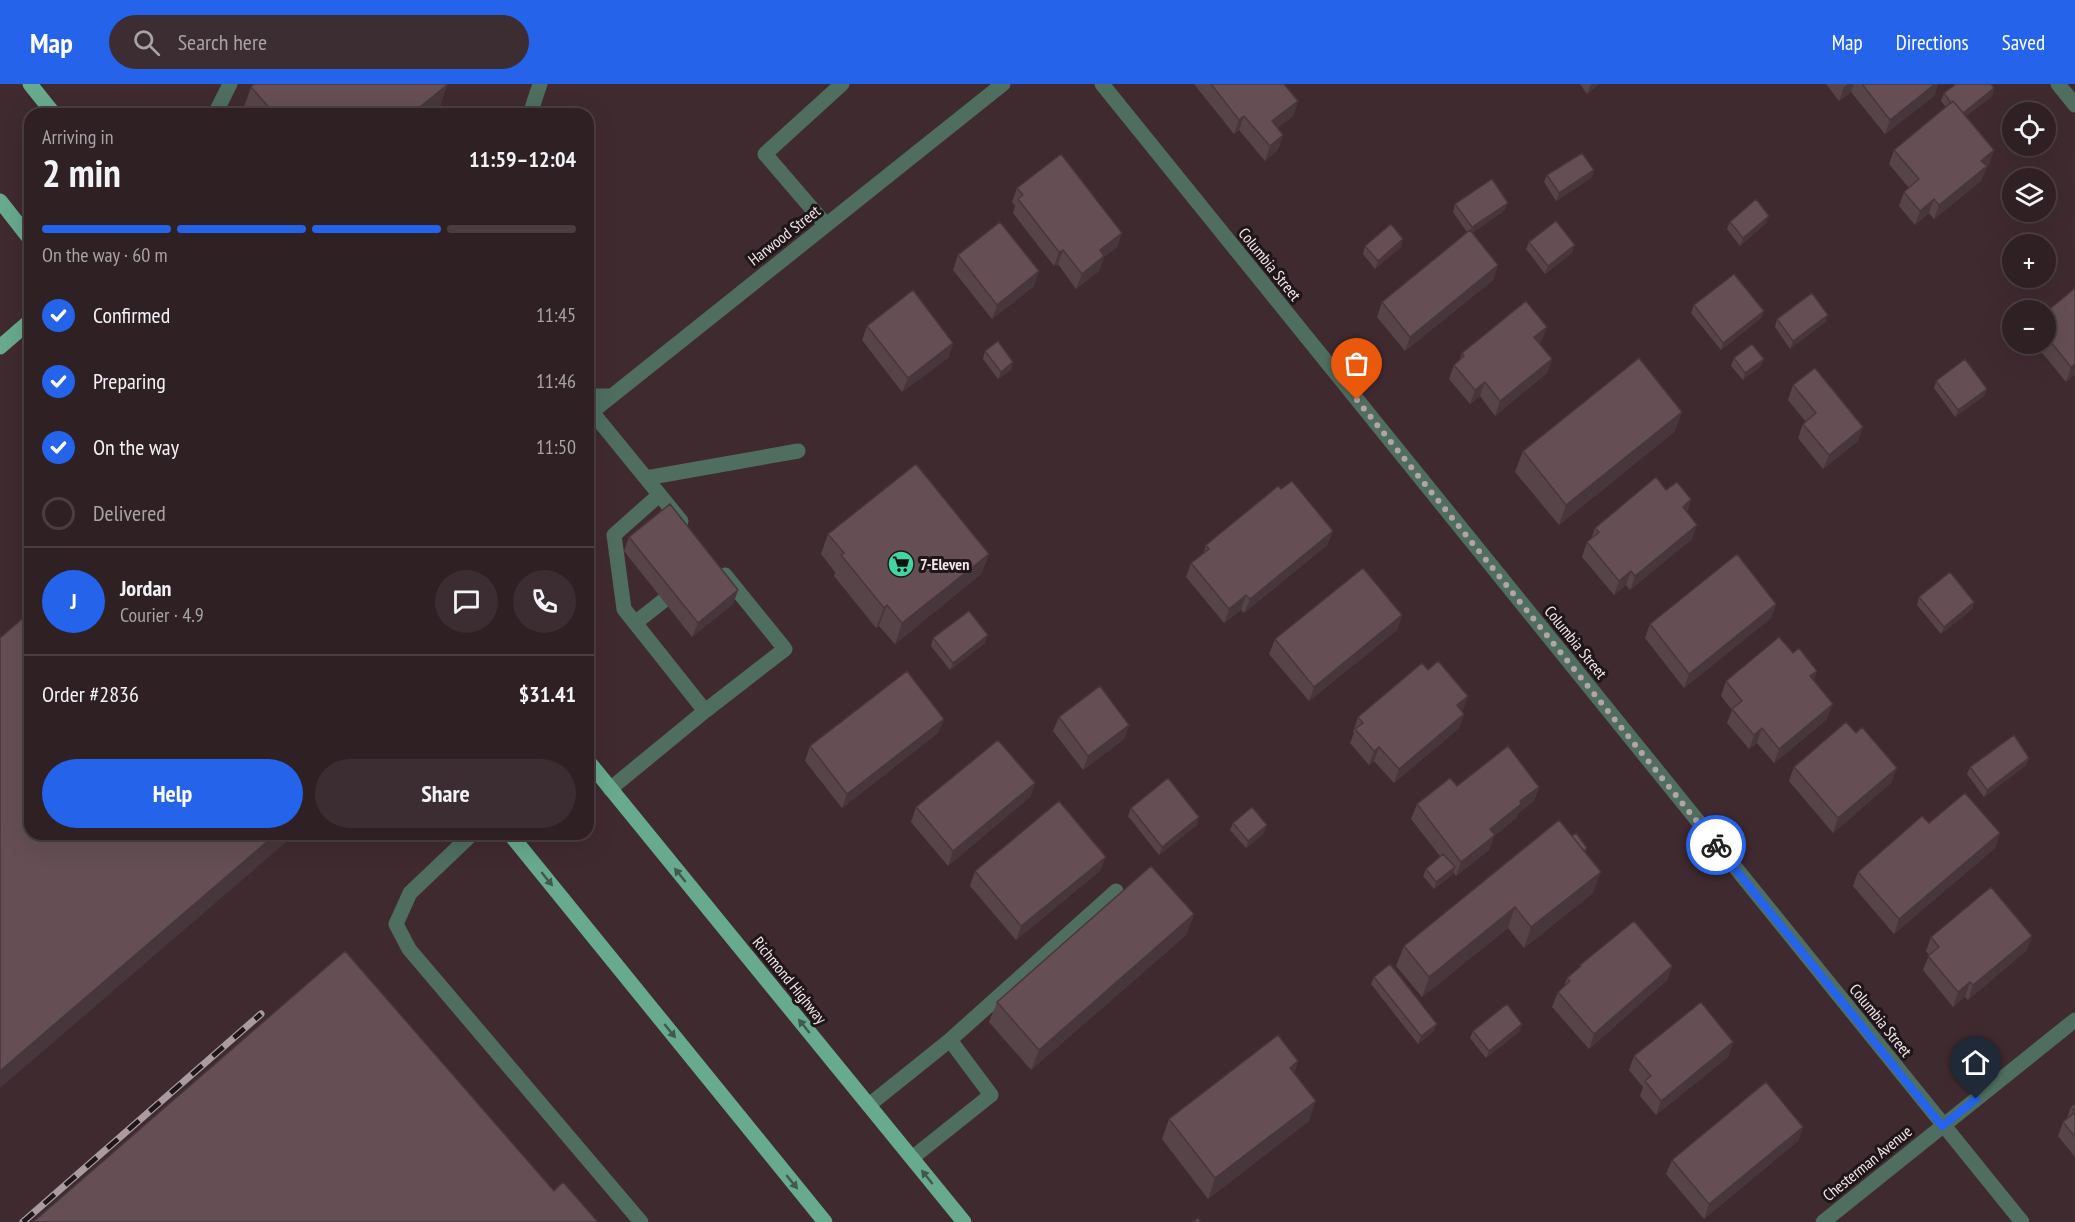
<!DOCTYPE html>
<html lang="en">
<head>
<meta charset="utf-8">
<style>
	body { margin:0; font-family:"PT Sans Narrow",sans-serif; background:#3b2d31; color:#f1f3f6; height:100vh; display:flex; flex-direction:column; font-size:22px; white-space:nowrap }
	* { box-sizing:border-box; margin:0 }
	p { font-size:20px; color:#a7a3a6 }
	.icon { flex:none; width:33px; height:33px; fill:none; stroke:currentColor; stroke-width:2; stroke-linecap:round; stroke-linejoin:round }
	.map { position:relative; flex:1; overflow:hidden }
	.drawer { position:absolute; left:24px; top:24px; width:570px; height:732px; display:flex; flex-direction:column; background:#2f2024; border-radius:18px; box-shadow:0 6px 24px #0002,0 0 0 2px #4a3e41 }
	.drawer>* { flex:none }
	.controls { position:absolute; left:2002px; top:18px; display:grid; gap:12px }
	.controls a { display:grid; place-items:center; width:54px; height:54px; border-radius:50%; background:#2f2024; box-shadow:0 6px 24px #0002,0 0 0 2px #4a3e41; font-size:30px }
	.pin { position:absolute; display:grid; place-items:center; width:51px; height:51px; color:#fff; margin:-62px -26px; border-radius:50% 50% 50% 0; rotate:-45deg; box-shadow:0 0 6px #0007 }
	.pin .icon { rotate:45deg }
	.courier { position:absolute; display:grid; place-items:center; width:60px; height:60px; margin:-30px; border:4px solid #2563eb; border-radius:50%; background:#fff; color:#222; box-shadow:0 2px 8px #0007 }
	.headline em { font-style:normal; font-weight:800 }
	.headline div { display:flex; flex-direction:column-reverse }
	.headline { display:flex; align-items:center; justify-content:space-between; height:102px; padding:0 18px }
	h1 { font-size:39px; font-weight:800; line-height:45px }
	.bar { display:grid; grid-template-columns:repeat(4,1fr); gap:9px 6px; align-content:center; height:72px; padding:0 18px }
	.bar i { height:8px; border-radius:4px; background:#4a3e41 }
	.bar .selected { background:#2563eb }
	.bar p { grid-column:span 4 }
	.line { display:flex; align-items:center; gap:15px; padding:0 18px; border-top:2px solid #4a3e41 }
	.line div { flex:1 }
	.round { display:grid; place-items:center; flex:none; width:63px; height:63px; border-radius:32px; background:#3b2d31 }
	ol { padding:0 18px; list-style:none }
	li { display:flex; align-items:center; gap:18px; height:66px }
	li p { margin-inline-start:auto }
	li .icon { padding:6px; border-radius:50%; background:#2563eb; color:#fff; stroke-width:4 }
	li:last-child { color:#a7a3a6 }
	li i { width:33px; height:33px; border:3px solid #4a3e41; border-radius:50% }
	.cta { display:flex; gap:12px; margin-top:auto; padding:12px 18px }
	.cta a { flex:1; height:69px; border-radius:36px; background:#2563eb; color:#fff; font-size:24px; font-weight:800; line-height:69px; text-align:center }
	.cta a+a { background:#3b2d31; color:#f1f3f6 }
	header { display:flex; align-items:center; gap:36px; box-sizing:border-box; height:84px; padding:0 30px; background:#2563eb; color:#fff }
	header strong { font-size:28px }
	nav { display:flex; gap:33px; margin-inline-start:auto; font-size:21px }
	.search { width:420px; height:54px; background:#3b2d31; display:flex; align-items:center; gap:15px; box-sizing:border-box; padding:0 21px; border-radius:33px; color:#a7a3a6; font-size:22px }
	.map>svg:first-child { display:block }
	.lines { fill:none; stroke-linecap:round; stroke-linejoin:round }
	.minor { stroke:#4f6e60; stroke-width:15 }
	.major { stroke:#68aa8e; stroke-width:15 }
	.rail-casing { stroke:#ab9ba0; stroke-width:7 }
	.rail { stroke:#1f1619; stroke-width:4.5; stroke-dasharray:14; stroke-linecap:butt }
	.wall { fill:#574449 }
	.shaded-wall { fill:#47373c }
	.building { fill:#654f55; stroke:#47373c; stroke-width:1.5 }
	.oneway { fill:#40594e }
	.done { stroke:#b4a4a8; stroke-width:6; stroke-dasharray:0 10.8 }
	.route { stroke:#2563eb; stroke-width:8 }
	.labels { text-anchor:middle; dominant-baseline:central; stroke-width:6; stroke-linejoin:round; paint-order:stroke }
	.street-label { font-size:16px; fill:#f3e5e9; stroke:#1f1619 }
	.poi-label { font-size:16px; font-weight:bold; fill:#f3e5e9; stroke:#1f1619; text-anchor:start }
</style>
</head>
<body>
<header>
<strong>Map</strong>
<div class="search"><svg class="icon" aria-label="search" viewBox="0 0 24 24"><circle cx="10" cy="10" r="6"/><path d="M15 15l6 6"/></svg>Search here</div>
<nav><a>Map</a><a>Directions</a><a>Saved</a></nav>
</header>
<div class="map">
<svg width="2075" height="1138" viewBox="0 0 2075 1138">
	<rect width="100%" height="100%" fill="#3f2a30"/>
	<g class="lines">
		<!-- minor -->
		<path class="minor" d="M1102 0 2022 1138
			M2058 0 2075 21
			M215 30 230 0
			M530 30 540 0
			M826 141 765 70 842 0
			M588 312H611
			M592 328 681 437
			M588 331 1003 0
			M646 394 798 367
			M659 411 614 451 624 525 705 627
			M635 539 663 517
			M610 705 705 627 785 565 725 491
			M472 750 410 809 396 840 409 865 641 1138
			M869 1021 950 956
			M912 1074 991 1011 950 956 1116 807
			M1823 1138 2075 936"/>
		<!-- major -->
		<path class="major" d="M30 0 54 30
			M0 117 30 155
			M0 263 30 237
			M588 677 964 1138
			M510 750 825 1138"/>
		<defs>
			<path id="rail" d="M23 1138 261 930"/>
		</defs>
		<!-- rail casing -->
		<use href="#rail" class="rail-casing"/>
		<!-- rail -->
		<use href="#rail" class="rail"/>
	</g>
	<!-- wall -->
	<path class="wall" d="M1194 0H1284L1298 17 1293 32 1277 44 1278 66 1265 77 1239 46 1234 50Z
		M1580 0H1599L1587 10Z
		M1826 0H1938L1934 12 1885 50 1851 8 1839 17Z
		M447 1 440 22 429 30H250L244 23 251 3Z
		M1994 4 1992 12 1966 32 1994 66 1981 97 1934 135 1929 129 1915 141 1899 122 1904 108 1909 104 1889 80 1894 66 1946 23 1941 17 1944 9Z
		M1594 86 1591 94 1556 117 1544 98 1547 91Z
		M1017 104 1122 149 1117 163 1104 173 1099 187 1076 205 1058 180 1054 182 1013 129 1015 122 1012 118Z
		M1455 120 1505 126 1472 149 1498 181 1493 196 1405 267 1377 233 1382 218 1467 148 1453 128Z
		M1730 138 1766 139 1740 162 1727 145Z
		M1529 158 1572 169 1545 190 1526 165Z
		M1365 162 1401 163 1375 185 1363 170Z
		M958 171 1034 202 992 235 953 186Z
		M1694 221 1764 227 1761 234 1721 266 1691 229Z
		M2046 228 2075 290 2066 298 2035 260H2046Z
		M1828 231 1825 238 1790 265 1775 243 1777 235Z
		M867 242 953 259 948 274 902 308 862 256Z
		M1547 243 1541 257 1539 259 1552 275 1547 289 1495 332 1480 312 1470 320 1449 295 1454 281 1459 277 1462 269Z
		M985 267 1013 278 1011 286 998 295 983 275Z
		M1734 274 1761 282 1743 296 1731 282Z
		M1936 297 1987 305 1984 312 1955 333 1934 304Z
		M1793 301 1858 357 1823 385 1798 354 1803 340 1806 338 1788 316Z
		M1682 328 1674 348 1559 441 1515 388 1523 367Z
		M1281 405 1333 447 1327 461 1244 529 1241 526 1224 539 1186 493 1191 479 1203 470 1206 461Z
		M1666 406 1691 415 1687 428 1692 455 1630 506 1626 501 1614 511 1582 473 1587 458 1591 455 1595 444Z
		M828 450 989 470 981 490 895 560 879 542 876 544 834 492 835 488 821 470Z
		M629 453 738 506 733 520 692 553 624 467Z
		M1919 513 1974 518 1972 525 1941 550 1917 521Z
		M1776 520 1771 534 1684 604 1645 554 1650 540Z
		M1402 531 1397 546 1309 617 1269 570 1275 555Z
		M933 554 985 559 950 586 931 562Z
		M1793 569 1817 587 1813 597 1827 635 1774 679 1757 659 1749 665 1727 639 1732 626 1721 612 1726 597Z
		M1428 586 1468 612 1462 627 1464 630 1459 644 1394 699 1374 677 1369 681 1350 659 1354 649 1353 648 1358 633Z
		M1059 633 1129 641 1124 655 1083 686 1053 647Z
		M944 635 938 649 842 724 805 677 810 662Z
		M2029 674 2026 681 1984 713 1967 690 1970 683Z
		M1794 683 1892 698 1833 749 1789 697Z
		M1035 699 1030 713 948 782 911 738 916 723Z
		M1457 702 1539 703 1534 717 1518 729 1516 734 1494 752 1489 766 1456 792 1453 788 1452 791 1434 805 1423 792 1426 785 1440 772 1411 735 1417 720Z
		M1131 724 1197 741 1159 771 1128 732Z
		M1233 739 1264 749 1246 764 1230 746Z
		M1929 739 2000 749 1995 764 1894 850 1853 802 1858 788Z
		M1572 752 1587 764 1585 769 1593 809 1524 864 1508 844 1422 913 1396 882 1404 862Z
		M975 787H1100L1016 856 970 802Z
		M1194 830 1186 851 1031 986 989 938 997 918Z
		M1931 853 2027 866 1968 916 1965 913 1953 923 1923 886 1929 871 1926 867Z
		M1580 881 1672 882 1667 896 1589 965 1552 923 1558 908 1564 902 1567 894 1579 884Z
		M1374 893 1434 947 1418 960 1371 900Z
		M1473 947H1520L1486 974 1470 954Z
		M1733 958 1728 973 1656 1031 1640 1012 1643 1003 1629 986 1634 972Z
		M1298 977 1294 989 1309 1037 1208 1115 1162 1055 1169 1035Z
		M2075 1020V1073L2058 1052 2063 1038 2067 1034 2071 1023Z
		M1803 1043 1798 1057 1704 1135 1666 1090 1672 1076Z"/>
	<!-- shaded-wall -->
	<path class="shaded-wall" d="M1591 0H1599L1587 10Z
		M1848 0H1854L1851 8 1839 17 1844 3Z
		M1935 0H1938L1934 12 1885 50 1890 36Z
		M447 1 440 22 429 30H411Z
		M1994 4 1992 12 1958 38 1960 31Z
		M1298 17 1293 32 1267 52 1272 37Z
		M1244 32 1239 46 1234 50 1239 36Z
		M1283 51 1278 66 1265 77 1270 62Z
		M1994 66 1989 81 1976 91 1981 77Z
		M1987 82 1981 97 1934 135 1939 121Z
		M1594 86 1591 94 1556 117 1559 109Z
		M1934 115 1929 129 1915 141 1920 127Z
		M1508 119 1505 126 1469 151 1472 143Z
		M1769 132 1766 139 1740 162 1743 154Z
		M1122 149 1117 163 1104 173 1099 187 1076 205 1082 190 1100 166Z
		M1403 155 1401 163 1375 185 1378 177Z
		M1575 161 1572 169 1545 190 1548 182Z
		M1063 166 1058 180 1054 182 1059 168Z
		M1498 181 1493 196 1405 267 1410 253Z
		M1039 187 1034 202 992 235 997 221Z
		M1764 227 1761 234 1721 266 1723 259Z
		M1828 231 1825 238 1790 265 1793 257Z
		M1547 243 1541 257 1529 267 1534 253Z
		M953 259 948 274 902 308 908 294Z
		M1552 275 1547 289 1495 332 1500 317Z
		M1764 275 1761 282 1743 296 1745 289Z
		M1013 278 1011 286 998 295 1001 288Z
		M2075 280V290L2066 298 2071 283Z
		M1485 298 1480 312 1470 320 1475 306Z
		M1987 305 1984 312 1955 333 1958 326Z
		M1682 328 1674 348 1559 441 1566 421Z
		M1863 343 1858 357 1823 385 1829 371Z
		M1691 415 1686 430 1683 423Z
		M1697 441 1692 455 1630 506 1635 492Z
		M1333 447 1327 461 1244 529 1250 515Z
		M989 470 981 490 895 560 902 539Z
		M1631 487 1626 501 1614 511 1619 497Z
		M738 506 733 520 692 553 698 539Z
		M1246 511 1241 526 1224 539 1229 525Z
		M1974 518 1972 525 1941 550 1944 543Z
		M1776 520 1771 534 1684 604 1689 590Z
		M887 521 879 542 876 544 884 524Z
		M1402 531 1397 546 1309 617 1314 603Z
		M988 551 985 559 950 586 953 579Z
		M1817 587 1812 601 1810 592Z
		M1468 612 1463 626 1452 636 1457 621Z
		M1833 620 1827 635 1774 679 1779 665Z
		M1464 630 1459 644 1394 699 1399 685Z
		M944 635 938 649 842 724 847 710Z
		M1129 641 1124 655 1083 686 1088 672Z
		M1762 644 1757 659 1749 665 1754 651Z
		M1379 663 1374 677 1369 681 1374 667Z
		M2029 674 2026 681 1984 713 1987 706Z
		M1897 684 1892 698 1833 749 1838 734Z
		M1035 699 1030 713 948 782 953 767Z
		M1539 703 1534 717 1518 729 1516 734 1494 752 1489 766 1456 792 1461 778 1490 745 1520 717Z
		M1199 733 1197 741 1159 771 1162 763Z
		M1267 741 1264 749 1246 764 1248 757Z
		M2000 749 1995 764 1894 850 1899 835Z
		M276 750H293L291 754 0 1004V987Z
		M1106 773 1100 787 1016 856 1021 842Z
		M1455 783 1452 791 1434 805 1436 798Z
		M1601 788 1593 809 1524 864 1531 843Z
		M1515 823 1508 844 1422 913 1429 893Z
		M1194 830 1186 851 1031 986 1039 966Z
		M2032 852 2027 866 1968 916 1973 901Z
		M1672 882 1667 896 1589 965 1594 950Z
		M1970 898 1965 913 1953 923 1958 908Z
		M1437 940 1434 947 1418 960 1421 952Z
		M1522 940 1520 947 1486 974 1489 967Z
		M1733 958 1728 973 1656 1031 1661 1017Z
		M1298 977 1291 997 1290 984Z
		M1316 1017 1309 1037 1208 1115 1215 1094Z
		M1803 1043 1798 1057 1704 1135 1709 1120Z"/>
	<!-- building -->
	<path class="building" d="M254 0H446L447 1 411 30H269L272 27 251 3Z
		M1211 0H1284L1298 17 1272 37 1283 51 1270 62 1244 32 1239 36Z
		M1862 0H1935L1890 36Z
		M1956 0H1991L1994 4 1963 29 1953 17 1951 19 1944 9Z
		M1953 17 1994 66 1981 77 1987 82 1939 121 1934 115 1920 127 1904 108 1919 95 1894 66Z
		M1582 69 1594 86 1559 109 1547 91Z
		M1061 70 1122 149 1100 166 1104 172 1082 190 1063 166 1059 168 1018 115 1023 111 1017 104Z
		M1492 95 1508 119 1472 143 1455 120Z
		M1756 115 1769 132 1743 154 1730 138Z
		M1556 137 1575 161 1548 182 1529 158Z
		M1000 138 1039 187 997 221 958 171Z
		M1391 140 1403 155 1378 177 1365 162Z
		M1470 146 1498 181 1410 253 1382 218Z
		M1734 190 1764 227 1723 259 1694 221Z
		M2075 204V280L2071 283 2046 252V228Z
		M913 206 953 259 908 294 867 242Z
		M1812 209 1828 231 1793 257 1777 235Z
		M1526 217 1547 243 1534 253 1552 275 1500 317 1485 298 1475 306 1454 281 1464 272 1462 269Z
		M998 257 1013 278 1001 288 985 267Z
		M1752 260 1764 275 1745 289 1734 274Z
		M1639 274 1682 328 1566 421 1523 367Z
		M1965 275 1987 305 1958 326 1936 297Z
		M1815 284 1863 343 1829 371 1803 340 1816 329 1793 301Z
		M916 380 989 470 902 539 887 521 884 524 841 471 844 469 828 450Z
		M1656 393 1666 406 1677 398 1691 415 1683 423 1697 441 1635 492 1631 487 1619 497 1587 458 1599 448 1595 444Z
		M1292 397 1333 447 1250 515 1246 511 1229 525 1191 479 1209 465 1206 461 1278 402 1281 405Z
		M670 420 738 506 698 539 629 453Z
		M1737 470 1776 520 1689 590 1650 540Z
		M1363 484 1402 531 1314 603 1275 555Z
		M1950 488 1974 518 1944 543 1919 513Z
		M969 527 988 551 953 579 933 554Z
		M30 528V750H276L0 987V554Z
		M1779 553 1793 569 1799 564 1817 587 1810 592 1833 620 1779 665 1762 644 1754 651 1732 625 1742 617 1726 597Z
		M1438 577 1468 612 1457 621 1464 630 1399 685 1379 663 1374 667 1355 645 1363 639 1358 633 1422 579 1428 586Z
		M907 587 944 635 847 710 810 662Z
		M1100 602 1129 641 1088 672 1059 633Z
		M1846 638 1856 649 1862 643 1897 684 1838 734 1794 683Z
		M2014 651 2029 674 1987 706 1970 683Z
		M998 656 1035 699 953 767 916 723Z
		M1508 662 1539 703 1520 717 1521 720 1490 745 1495 751 1461 778 1417 720 1450 694 1457 702Z
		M1168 694 1199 733 1162 763 1131 724Z
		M1965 709 2000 749 1899 835 1858 788 1922 732 1929 739Z
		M1059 717 1106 773 1021 842 975 787Z
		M1252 723 1267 741 1248 757 1233 739Z
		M1559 736 1601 788 1531 843 1515 823 1429 893 1404 862Z
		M1576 749 1587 764 1584 767 1572 752Z
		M1443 770 1455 783 1436 798 1426 785Z
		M1151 782 1194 830 1039 966 997 918Z
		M1991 803 2032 852 1973 901 1970 898 1958 908 1928 872 1939 863 1931 853Z
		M1634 837 1672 882 1594 950 1558 908 1570 897 1567 894 1581 882 1580 881Z
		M345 867 554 1107 563 1098 598 1138H33Z
		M1390 880 1437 940 1421 952 1374 893Z
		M1701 918 1733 958 1661 1017 1645 997 1651 992 1634 972Z
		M1507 920 1522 940 1489 967 1473 947Z
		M1278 951 1298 977 1290 984 1316 1017 1215 1094 1169 1035Z
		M1766 998 1803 1043 1709 1120 1672 1076Z
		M2075 1020V1027L2071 1023Z
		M2075 1028V1053L2063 1038Z
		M1198 1134 1201 1138H1193Z"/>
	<!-- one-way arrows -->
	<defs><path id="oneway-solid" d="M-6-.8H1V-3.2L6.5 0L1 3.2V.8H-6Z" transform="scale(1.5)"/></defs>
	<g class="oneway">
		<use href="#oneway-solid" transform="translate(680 791) rotate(-129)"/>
		<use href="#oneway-solid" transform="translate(547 795) rotate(51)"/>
		<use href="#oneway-solid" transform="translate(804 942) rotate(-129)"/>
		<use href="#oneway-solid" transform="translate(670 947) rotate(51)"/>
		<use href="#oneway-solid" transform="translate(927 1093) rotate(-129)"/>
		<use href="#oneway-solid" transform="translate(792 1098) rotate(51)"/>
	</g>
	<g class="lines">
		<!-- done -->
		<path class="done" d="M1357 316 1716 761"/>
		<!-- route -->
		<path class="route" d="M1716 761 1942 1042 1976 1015"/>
	</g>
	<!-- icons -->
	<defs>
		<symbol id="supermarket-disc" viewBox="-11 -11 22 22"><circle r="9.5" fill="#42d4a1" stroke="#1f1619"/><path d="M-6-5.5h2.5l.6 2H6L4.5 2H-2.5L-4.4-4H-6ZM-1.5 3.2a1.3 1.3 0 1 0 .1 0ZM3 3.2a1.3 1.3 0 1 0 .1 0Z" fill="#111"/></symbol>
	</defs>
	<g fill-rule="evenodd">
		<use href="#supermarket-disc" x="886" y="465" width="30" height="30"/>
	</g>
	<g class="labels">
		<!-- street labels -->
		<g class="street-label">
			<text transform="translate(784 151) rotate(-38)">Harwood Street</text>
			<text transform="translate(1270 180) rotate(51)">Columbia Street</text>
			<text transform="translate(1576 558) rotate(51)">Columbia Street</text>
			<text transform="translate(790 896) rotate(51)">Richmond Highway</text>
			<text transform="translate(1881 936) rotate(51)">Columbia Street</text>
			<text transform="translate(1867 1079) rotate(-39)">Chesterman Avenue</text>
		</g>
		<!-- poi labels -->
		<g class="poi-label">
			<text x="920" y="480">7-Eleven</text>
		</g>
	</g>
</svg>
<div class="controls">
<a><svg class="icon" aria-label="locate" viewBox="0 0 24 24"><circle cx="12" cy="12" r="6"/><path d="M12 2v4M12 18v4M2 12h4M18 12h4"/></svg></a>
<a><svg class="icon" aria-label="layers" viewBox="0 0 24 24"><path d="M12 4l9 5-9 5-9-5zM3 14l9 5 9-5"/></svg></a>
<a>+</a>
<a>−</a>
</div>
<div class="pin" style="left:1357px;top:316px;background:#ea580c"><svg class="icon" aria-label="bag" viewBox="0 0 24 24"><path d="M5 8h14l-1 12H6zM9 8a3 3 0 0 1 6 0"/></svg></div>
<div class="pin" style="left:1976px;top:1015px;background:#1f2937"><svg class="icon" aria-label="home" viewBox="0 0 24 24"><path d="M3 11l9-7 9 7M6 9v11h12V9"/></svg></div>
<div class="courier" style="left:1716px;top:761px"><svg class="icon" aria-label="bike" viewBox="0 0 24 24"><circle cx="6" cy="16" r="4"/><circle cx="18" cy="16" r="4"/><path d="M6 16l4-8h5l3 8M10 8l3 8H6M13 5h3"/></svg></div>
<section class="drawer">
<div class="headline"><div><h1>2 min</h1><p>Arriving in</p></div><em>11:59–12:04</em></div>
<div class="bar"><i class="selected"></i><i class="selected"></i><i class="selected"></i><i></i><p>On the way · 60 m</p></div>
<ol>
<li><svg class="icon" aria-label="check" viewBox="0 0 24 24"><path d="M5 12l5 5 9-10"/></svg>Confirmed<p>11:45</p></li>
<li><svg class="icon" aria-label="check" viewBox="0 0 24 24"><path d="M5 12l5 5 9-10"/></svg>Preparing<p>11:46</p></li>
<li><svg class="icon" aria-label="check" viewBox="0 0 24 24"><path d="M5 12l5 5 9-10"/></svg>On the way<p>11:50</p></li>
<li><i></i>Delivered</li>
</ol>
<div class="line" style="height:108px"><b class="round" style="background:#2563eb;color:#fff">J</b><div><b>Jordan</b><p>Courier · 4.9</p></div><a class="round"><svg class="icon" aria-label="chat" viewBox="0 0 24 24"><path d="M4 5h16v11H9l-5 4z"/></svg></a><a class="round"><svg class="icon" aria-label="phone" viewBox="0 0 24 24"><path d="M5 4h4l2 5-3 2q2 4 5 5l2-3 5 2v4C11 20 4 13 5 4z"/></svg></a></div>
<div class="line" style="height:78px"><div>Order #2836</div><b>$31.41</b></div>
<div class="cta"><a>Help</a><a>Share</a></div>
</section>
</div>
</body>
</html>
